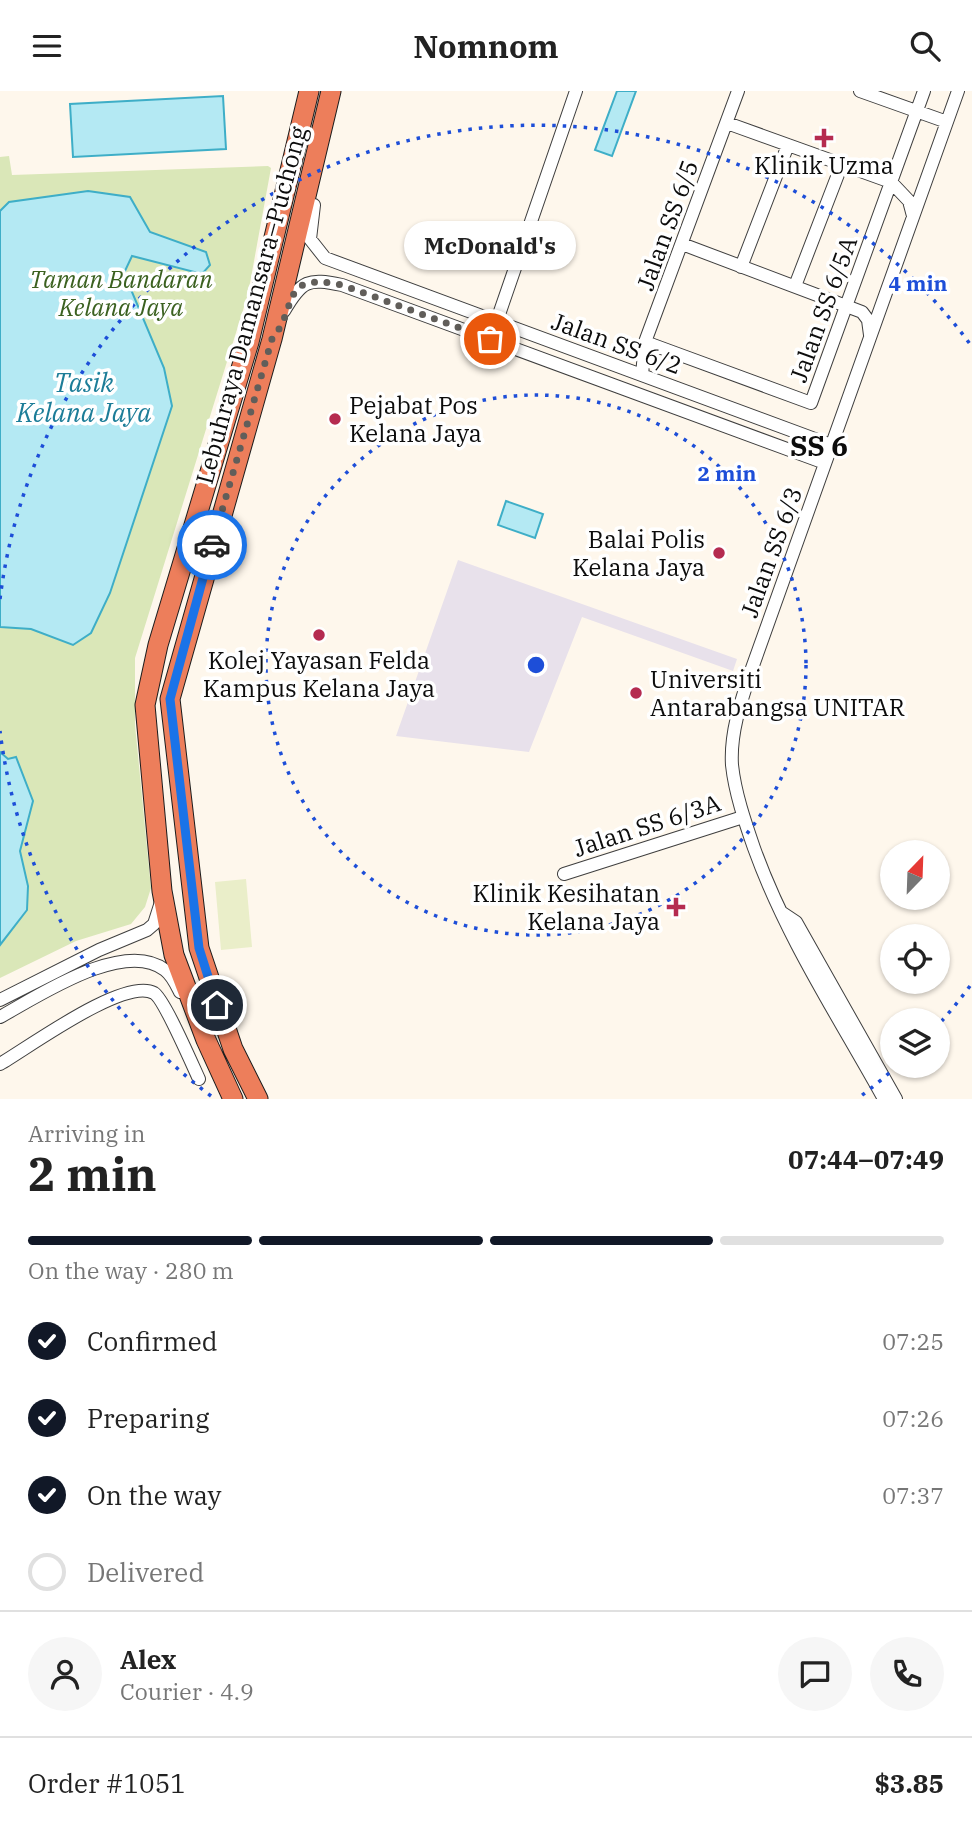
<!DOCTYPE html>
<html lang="en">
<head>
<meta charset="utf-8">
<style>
	body { margin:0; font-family:"IBM Plex Serif",serif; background:#f6f6f6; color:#222; height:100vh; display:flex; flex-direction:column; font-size:26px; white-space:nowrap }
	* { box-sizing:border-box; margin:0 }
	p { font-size:23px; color:#767676 }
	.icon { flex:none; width:38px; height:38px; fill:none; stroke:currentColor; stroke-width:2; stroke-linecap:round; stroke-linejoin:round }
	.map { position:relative; height:1008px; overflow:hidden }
	.drawer { display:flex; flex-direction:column; background:#fff; flex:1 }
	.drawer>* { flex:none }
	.needle { width:46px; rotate:23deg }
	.controls { position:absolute; left:880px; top:749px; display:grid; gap:14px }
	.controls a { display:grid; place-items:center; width:70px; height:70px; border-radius:50%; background:#fff; box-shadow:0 2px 5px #0004; font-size:35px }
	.pin { position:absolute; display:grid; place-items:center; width:60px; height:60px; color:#fff; margin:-30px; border:4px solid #fff; border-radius:50%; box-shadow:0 2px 7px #0007 }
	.courier { position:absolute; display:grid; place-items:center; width:70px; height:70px; margin:-35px; border:5px solid #1a73e8; border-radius:50%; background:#fff; color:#222; box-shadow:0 2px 9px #0007 }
	.bubble { position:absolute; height:49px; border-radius:24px; background:#fff; box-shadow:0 2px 5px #0004; font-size:23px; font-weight:800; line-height:49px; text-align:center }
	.head em { font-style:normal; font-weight:800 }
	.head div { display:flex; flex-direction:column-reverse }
	.head { display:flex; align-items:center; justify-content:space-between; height:119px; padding:0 28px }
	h1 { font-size:46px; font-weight:800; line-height:52px }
	.bar { display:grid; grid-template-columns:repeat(4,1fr); gap:10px 7px; align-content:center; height:84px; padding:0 28px }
	.bar i { height:9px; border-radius:5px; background:#e0e0e0 }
	.bar .current { background:#111827 }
	.bar p { grid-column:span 4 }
	.line { display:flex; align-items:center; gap:18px; padding:0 28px; border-top:2px solid #e0e0e0 }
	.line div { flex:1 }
	.round { display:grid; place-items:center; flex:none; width:74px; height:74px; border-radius:37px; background:#f6f6f6 }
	ol { padding:0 28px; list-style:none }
	li { display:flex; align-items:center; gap:21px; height:77px }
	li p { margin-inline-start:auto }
	li .icon { padding:7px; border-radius:50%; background:#111827; color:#fff; stroke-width:4 }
	li:last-child { color:#767676 }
	li i { width:38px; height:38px; border:4px solid #e0e0e0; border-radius:50% }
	header { display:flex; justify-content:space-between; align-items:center; height:91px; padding:0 28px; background:#fff; font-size:32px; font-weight:800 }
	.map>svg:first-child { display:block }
	.industrial { fill:#e8e1eb }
	.green { fill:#dae7b8 }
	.pitch { fill:#eaeec9 }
	.water { fill:#b4e9f3; stroke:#3eaec7; stroke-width:2 }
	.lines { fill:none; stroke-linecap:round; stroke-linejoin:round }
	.minor-casing { stroke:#3f3f3f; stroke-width:14 }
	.highway-casing { stroke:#1d1d1d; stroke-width:21 }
	.minor { stroke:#fff; stroke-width:12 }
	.highway { stroke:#ed7e5b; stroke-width:19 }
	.done { stroke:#615e5a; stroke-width:7; stroke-dasharray:0 12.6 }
	.route { stroke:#1a73e8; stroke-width:9 }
	.ring { fill:none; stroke:#1d4ed8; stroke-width:3.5; stroke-dasharray:3.5 7 }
	.poi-dot { fill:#b52b50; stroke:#fff; stroke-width:2.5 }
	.labels { text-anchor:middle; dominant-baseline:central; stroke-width:7; stroke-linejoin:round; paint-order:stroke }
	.poi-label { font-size:24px; fill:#0c0c0c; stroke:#fff }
	.street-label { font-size:24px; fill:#0c0c0c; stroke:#fff }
	.park-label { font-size:24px; font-style:italic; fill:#3b6120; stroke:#fff }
	.water-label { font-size:26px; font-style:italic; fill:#1c7d98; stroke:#fff }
	.quarter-label { font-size:28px; font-weight:bold; fill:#0c0c0c; stroke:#fff }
	.centre { fill:#1d4ed8; stroke:#fff; stroke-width:3.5 }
	.ring-label { font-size:21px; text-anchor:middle; font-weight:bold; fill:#1d4ed8; stroke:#fff; stroke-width:7; stroke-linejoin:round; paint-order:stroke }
</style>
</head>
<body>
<header><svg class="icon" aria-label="menu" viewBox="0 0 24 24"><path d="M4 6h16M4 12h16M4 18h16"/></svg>Nomnom<svg class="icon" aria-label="search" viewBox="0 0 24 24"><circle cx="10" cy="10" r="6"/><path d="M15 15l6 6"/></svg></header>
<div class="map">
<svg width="972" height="1008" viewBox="0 0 972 1008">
	<rect width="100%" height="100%" fill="#fef7ec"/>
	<!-- industrial -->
	<path class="industrial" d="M458 469 737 568 733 580 582 526 529 661 396 645Z"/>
	<!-- green -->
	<path class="green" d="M9 65 12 84 268 75 271 77 248 203 135 567V634L151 797 145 816 131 833 76 850 0 887V66Z"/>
	<!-- pitch -->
	<path class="pitch" d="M246 788 252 856 221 859 215 791Z"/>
	<!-- water -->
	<path class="water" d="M617 0H636L612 65 595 59Z
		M223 5 226 58 73 66 70 13Z
		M88 100 130 106 150 141 206 161 210 174 202 183 132 165 124 182 164 277 172 315 110 502 91 542 73 554 31 538 0 536V120L9 111Z
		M506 410 543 423 535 447 498 434Z
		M0 661 8 668 16 666 33 710 20 760 28 795 27 819 0 854Z"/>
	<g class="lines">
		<defs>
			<path id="minor" d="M860 0 947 31
				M727 32 891 91 909 110 913 125
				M314 114 310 148 325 167 831 354
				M682 153 862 221 868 229 870 244
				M741 176 788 54
				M795 195 842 73
				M284 220C302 189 308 187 342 194L825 372
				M494 238 576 0
				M645 251 811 312 924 0
				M642 284 645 251 738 0
				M564 783 743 726
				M781 821 796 831 896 1008
				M0 909 99 859 147 839 154 833 161 811
				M0 926C37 906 124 847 165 879 172 884 176 893 180 901
				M0 973C28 957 124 886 154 902 164 908 192 973 199 988
				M884 1008C838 925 786 846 754 757 745 731 735 702 732 674 730 642 741 610 751 580L958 0"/>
			<path id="highway" d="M233 1008 206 949 174 864 162 800 145 614 158 554 249 251 309 0
				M258 1008 233 958 199 857 170 608 272 248 331 0"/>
		</defs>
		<!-- minor casing -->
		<use href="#minor" class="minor-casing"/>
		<!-- highway casing -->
		<use href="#highway" class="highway-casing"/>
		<!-- minor -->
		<use href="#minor" class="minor"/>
		<!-- highway -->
		<use href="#highway" class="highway"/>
	</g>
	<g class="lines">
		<!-- done -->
		<path class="done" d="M212 454 272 248C300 214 278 181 342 194L490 248"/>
		<!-- route -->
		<path class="route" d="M212 454 170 608 199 857 217 914"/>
	</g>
	<!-- distance rings -->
	<g class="ring">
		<circle cx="536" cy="574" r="270"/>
		<path d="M970 895A540 540 0 0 1 940 932M897 975A540 540 0 0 1 861 1005M211 1005A540 540 0 0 1 0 640M0 508A540 540 0 0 1 970 253"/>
	</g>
	<!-- markers -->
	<g class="poi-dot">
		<path d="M820.5 36.5h7v7h7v7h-7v7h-7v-7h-7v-7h7z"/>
		<circle cx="335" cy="328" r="7"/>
		<circle cx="719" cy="462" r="7"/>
		<circle cx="319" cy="544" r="7"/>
		<circle cx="636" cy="602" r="7"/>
		<path d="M672.5 805.5h7v7h7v7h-7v7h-7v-7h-7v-7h7z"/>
	</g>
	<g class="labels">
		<!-- poi labels -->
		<g class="poi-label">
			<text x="824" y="74">Klinik Uzma</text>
			<text x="349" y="314" text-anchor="start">Pejabat Pos<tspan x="349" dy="28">Kelana Jaya</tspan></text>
			<text x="705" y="448" text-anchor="end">Balai Polis<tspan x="705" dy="28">Kelana Jaya</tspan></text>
			<text x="319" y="569">Kolej Yayasan Felda<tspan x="319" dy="28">Kampus Kelana Jaya</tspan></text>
			<text x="650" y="588" text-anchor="start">Universiti<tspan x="650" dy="28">Antarabangsa UNITAR</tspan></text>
			<text x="660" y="802" text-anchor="end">Klinik Kesihatan<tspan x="660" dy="28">Kelana Jaya</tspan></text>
		</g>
		<!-- street labels -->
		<g class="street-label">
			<text transform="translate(667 134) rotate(-70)">Jalan SS 6/5</text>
			<text transform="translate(251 214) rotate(-75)">Lebuhraya Damansara–Puchong</text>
			<text transform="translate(823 218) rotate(-70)">Jalan SS 6/5A</text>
			<text transform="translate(617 252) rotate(20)">Jalan SS 6/2</text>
			<text transform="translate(771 461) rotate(-70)">Jalan SS 6/3</text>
			<text transform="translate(647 734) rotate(-18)">Jalan SS 6/3A</text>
		</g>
		<!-- park labels -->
		<g class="park-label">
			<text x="121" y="188">Taman Bandaran<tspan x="121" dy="28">Kelana Jaya</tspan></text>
		</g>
		<!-- water labels -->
		<g class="water-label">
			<text x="84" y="291">Tasik<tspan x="84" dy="30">Kelana Jaya</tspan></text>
		</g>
		<!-- quarter labels -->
		<g class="quarter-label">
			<text x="819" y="354">SS 6</text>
		</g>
	</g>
	<circle cx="536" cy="574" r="10" class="centre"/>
	<g class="ring-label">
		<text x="918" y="200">4 min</text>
		<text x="727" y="390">2 min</text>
	</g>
</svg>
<div class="controls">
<a><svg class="needle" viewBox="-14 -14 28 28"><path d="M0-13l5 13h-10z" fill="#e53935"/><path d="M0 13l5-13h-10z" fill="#767676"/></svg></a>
<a><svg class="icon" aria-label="locate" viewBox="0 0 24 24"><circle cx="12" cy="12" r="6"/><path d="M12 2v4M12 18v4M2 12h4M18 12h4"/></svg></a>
<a><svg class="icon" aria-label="layers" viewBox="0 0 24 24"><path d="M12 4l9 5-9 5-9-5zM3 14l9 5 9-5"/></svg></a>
</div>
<div class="pin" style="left:490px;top:248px;background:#ea580c"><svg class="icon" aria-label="bag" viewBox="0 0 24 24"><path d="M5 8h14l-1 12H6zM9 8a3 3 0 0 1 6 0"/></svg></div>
<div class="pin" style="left:217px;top:914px;background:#1f2937"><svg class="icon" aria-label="home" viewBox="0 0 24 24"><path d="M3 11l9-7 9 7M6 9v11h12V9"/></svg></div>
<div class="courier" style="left:212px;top:454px"><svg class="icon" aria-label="car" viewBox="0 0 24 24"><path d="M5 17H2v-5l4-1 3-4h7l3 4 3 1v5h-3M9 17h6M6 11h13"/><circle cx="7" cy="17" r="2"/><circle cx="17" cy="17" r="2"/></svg></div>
<div class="bubble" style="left:404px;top:130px;width:172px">McDonald's</div>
</div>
<section class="drawer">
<div class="head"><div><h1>2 min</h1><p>Arriving in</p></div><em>07:44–07:49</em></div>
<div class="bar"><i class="current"></i><i class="current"></i><i class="current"></i><i></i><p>On the way · 280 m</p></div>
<ol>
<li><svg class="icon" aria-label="check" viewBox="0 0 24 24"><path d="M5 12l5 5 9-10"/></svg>Confirmed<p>07:25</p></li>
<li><svg class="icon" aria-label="check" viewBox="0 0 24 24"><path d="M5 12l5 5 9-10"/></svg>Preparing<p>07:26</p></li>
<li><svg class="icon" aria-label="check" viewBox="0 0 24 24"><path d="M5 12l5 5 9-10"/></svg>On the way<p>07:37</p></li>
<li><i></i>Delivered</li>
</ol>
<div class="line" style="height:126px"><a class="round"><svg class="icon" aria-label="person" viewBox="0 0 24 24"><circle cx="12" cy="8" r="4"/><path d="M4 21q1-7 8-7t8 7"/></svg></a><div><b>Alex</b><p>Courier · 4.9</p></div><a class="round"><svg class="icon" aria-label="chat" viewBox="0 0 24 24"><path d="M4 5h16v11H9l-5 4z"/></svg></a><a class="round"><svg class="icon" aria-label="phone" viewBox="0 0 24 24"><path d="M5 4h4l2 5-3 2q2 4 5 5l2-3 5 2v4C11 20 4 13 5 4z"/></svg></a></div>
<div class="line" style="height:91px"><div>Order #1051</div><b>$3.85</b></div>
</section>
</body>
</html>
